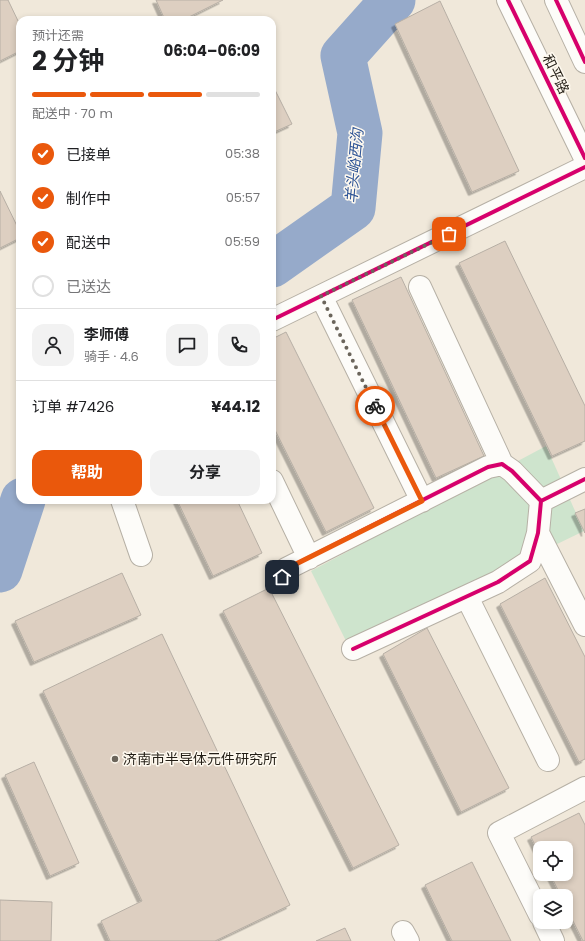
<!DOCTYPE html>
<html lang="zh">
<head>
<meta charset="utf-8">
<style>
	body { margin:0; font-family:Poppins,"Noto Sans SC",sans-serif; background:#f2f2f2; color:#202124; height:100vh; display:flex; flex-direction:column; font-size:15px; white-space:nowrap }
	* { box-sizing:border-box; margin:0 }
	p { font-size:13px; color:#757577 }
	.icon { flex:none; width:22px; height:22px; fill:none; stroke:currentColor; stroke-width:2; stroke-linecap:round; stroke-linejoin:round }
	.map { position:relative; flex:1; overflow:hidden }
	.drawer { position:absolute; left:16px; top:16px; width:260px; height:488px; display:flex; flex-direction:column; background:#fff; border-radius:12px; box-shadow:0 2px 6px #0003 }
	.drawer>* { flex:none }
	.controls { position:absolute; left:533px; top:841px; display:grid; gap:8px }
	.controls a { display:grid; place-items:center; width:40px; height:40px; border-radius:8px; background:#fff; box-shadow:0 2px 6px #0003; font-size:20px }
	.pin { position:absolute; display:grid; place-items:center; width:34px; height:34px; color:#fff; margin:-17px; border-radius:8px; box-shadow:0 2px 6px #0006 }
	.courier { position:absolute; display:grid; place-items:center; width:40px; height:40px; margin:-20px; border:3px solid #ea580c; border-radius:50%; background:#fff; color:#222; box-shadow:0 1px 5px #0007 }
	.overview em { font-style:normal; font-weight:700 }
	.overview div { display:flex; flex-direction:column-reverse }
	.overview { display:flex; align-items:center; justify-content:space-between; height:68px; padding:0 16px }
	h1 { font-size:26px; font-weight:700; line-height:30px }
	.bar { display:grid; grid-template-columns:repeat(4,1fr); gap:6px 4px; align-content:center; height:48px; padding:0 16px }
	.bar i { height:5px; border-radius:3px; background:#e0e0e0 }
	.bar .selected { background:#ea580c }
	.bar p { grid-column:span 4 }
	.line { display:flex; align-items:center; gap:10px; padding:0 16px; border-top:1px solid #e0e0e0 }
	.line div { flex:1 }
	.round { display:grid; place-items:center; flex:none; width:42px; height:42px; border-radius:12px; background:#f2f2f2 }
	ol { padding:0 16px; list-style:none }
	li { display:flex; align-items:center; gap:12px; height:44px }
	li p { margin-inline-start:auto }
	li .icon { padding:4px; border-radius:50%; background:#ea580c; color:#fff; stroke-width:4 }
	li:last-child { color:#757577 }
	li i { width:22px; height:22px; border:2px solid #e0e0e0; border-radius:50% }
	.primary-button { display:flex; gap:8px; margin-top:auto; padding:8px 16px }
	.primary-button a { flex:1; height:46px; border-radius:12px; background:#ea580c; color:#fff; font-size:16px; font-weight:700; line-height:46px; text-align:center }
	.primary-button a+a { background:#f2f2f2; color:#202124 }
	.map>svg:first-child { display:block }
	.green { fill:#cee4cd }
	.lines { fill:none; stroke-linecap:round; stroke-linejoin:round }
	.river { stroke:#96aaca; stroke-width:45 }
	.building { fill:#ddcfc1; stroke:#b7afa5; filter:url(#shadow) }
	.minor-casing { stroke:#b6b0a5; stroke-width:24 }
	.secondary-casing { stroke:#b6b0a5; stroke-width:24 }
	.minor { stroke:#fdfcf9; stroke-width:22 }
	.secondary { stroke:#fdfcf9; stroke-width:22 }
	.cycleway-casing { stroke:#fef9ef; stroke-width:6 }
	.cycleway { stroke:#d6006c; stroke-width:4 }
	.done { stroke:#6b655b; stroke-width:4; stroke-dasharray:0 7.2 }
	.route { stroke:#ea580c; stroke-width:5 }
	.poi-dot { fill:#6b655b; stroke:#fef9ef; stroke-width:1.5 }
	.labels { text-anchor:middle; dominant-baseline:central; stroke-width:3; stroke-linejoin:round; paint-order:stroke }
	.street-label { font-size:14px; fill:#231e16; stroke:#fef9ef }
	.poi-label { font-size:14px; fill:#231e16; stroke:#fef9ef; text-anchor:start }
	.water-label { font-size:15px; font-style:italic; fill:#2e5496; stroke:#fef9ef }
</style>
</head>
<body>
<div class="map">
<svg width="585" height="941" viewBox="0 0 585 941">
	<defs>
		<filter id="shadow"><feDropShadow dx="-3.5" dy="3.5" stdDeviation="0" flood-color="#0004"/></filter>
	</defs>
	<rect width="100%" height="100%" fill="#f0e8da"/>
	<!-- green -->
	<path class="green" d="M546 446 584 531 348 645 311 571Z"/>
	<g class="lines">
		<!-- river -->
		<path class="river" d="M272 265 353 208 360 133 343 56 393 0
			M0 570 23 500"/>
	</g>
	<!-- building -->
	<path class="building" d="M0 0H8L20 25V51L0 61Z
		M156 0H223L183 20H165Z
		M440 1 519 171 472 192 395 24Z
		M272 84 292 124 272 133Z
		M0 191 20 232V238L0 248Z
		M505 241 585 406V441L552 456 459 263Z
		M401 277 484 456 436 478 352 300Z
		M286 332 374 508 326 532 272 424V339Z
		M177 500H237L262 553 213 576Z
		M585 509V533L575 513Z
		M122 573 141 615 34 662 15 621Z
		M545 578 585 657V759L579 762 500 604Z
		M269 588 399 845 353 868 223 611Z
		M427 628 509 788 461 812 383 654Z
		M162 634 290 905 215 941H110L101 921 142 901 43 691Z
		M34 762 79 863 50 876 5 775Z
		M579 813 585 825V941H583L566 907V896H561L550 874H566V848H540V855L531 837Z
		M472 862 511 941H452L425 885Z
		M0 900 52 902 51 941H0Z
		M345 928 351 941H316Z"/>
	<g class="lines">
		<defs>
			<path id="minor" d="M420 287 502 464
				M321 296 422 501
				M272 320 585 167
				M272 481 309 558
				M122 500 141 555
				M538 533 585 625
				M282 577 286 569 488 467 502 464 512 471 541 501 585 479
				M467 597 548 760
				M353 649 498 582 530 561 538 533 541 501
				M540 915 499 833 585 788
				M544 922 553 941
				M403 932 408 941"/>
			<path id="secondary" d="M508 0 585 158
				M556 0 585 62"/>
		</defs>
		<!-- minor casing -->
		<use href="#minor" class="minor-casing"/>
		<!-- secondary casing -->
		<use href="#secondary" class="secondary-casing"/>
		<!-- minor -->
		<use href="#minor" class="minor"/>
		<!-- secondary -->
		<use href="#secondary" class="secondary"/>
		<defs>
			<path id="cycleway" d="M508 0 585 158
				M556 0 585 62
				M272 320 585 167
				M282 577 286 569 488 467 502 464 512 471 541 501 585 479
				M353 649 498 582 530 561 538 533 541 501"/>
		</defs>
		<!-- cycleway casing -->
		<use href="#cycleway" class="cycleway-casing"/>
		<!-- cycleway -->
		<use href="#cycleway" class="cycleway"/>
	</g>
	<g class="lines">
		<!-- done -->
		<path class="done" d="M375 406 321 296 449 234"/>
		<!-- route -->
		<path class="route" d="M282 577 286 569 422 501 375 406"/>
	</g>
	<!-- markers -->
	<circle class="poi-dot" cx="115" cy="759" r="4"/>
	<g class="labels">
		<!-- street labels -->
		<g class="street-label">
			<text transform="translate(556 74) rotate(64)">和平路</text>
		</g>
		<!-- poi labels -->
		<g class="poi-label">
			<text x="123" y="759">济南市半导体元件研究所</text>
		</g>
		<!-- water labels -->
		<g class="water-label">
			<text transform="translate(354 166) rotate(-85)">羊头峪西沟</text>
		</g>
	</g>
</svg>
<div class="controls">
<a><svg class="icon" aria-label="locate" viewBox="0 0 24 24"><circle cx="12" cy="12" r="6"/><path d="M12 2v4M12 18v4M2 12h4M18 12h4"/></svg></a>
<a><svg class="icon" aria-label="layers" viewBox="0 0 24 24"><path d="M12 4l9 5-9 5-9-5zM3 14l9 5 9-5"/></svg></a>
</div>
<div class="pin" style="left:449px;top:234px;background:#ea580c"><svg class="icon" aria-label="bag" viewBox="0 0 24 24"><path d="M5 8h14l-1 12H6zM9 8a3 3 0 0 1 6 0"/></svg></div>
<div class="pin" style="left:282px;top:577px;background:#1f2937"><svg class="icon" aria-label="home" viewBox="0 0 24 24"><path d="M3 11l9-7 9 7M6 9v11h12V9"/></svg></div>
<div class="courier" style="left:375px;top:406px"><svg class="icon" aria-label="bike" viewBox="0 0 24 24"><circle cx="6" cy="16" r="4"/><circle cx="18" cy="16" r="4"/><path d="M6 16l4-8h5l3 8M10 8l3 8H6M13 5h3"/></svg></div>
<section class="drawer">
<div class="overview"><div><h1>2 分钟</h1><p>预计还需</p></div><em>06:04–06:09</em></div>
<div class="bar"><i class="selected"></i><i class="selected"></i><i class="selected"></i><i></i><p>配送中 · 70 m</p></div>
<ol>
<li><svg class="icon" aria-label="check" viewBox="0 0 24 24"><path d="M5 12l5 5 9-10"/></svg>已接单<p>05:38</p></li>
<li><svg class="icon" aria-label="check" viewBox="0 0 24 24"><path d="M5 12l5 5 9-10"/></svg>制作中<p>05:57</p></li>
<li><svg class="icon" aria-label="check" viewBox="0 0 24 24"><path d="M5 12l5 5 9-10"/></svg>配送中<p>05:59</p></li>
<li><i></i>已送达</li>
</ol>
<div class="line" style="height:72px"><a class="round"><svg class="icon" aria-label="person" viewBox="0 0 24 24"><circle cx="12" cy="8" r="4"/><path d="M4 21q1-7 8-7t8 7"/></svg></a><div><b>李师傅</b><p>骑手 · 4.6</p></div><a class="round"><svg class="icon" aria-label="chat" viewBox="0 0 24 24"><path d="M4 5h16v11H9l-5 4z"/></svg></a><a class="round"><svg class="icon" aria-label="phone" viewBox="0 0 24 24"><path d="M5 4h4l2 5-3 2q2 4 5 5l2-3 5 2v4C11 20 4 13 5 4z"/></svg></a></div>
<div class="line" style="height:52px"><div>订单 #7426</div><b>¥44.12</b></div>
<div class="primary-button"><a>帮助</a><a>分享</a></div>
</section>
</div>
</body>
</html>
